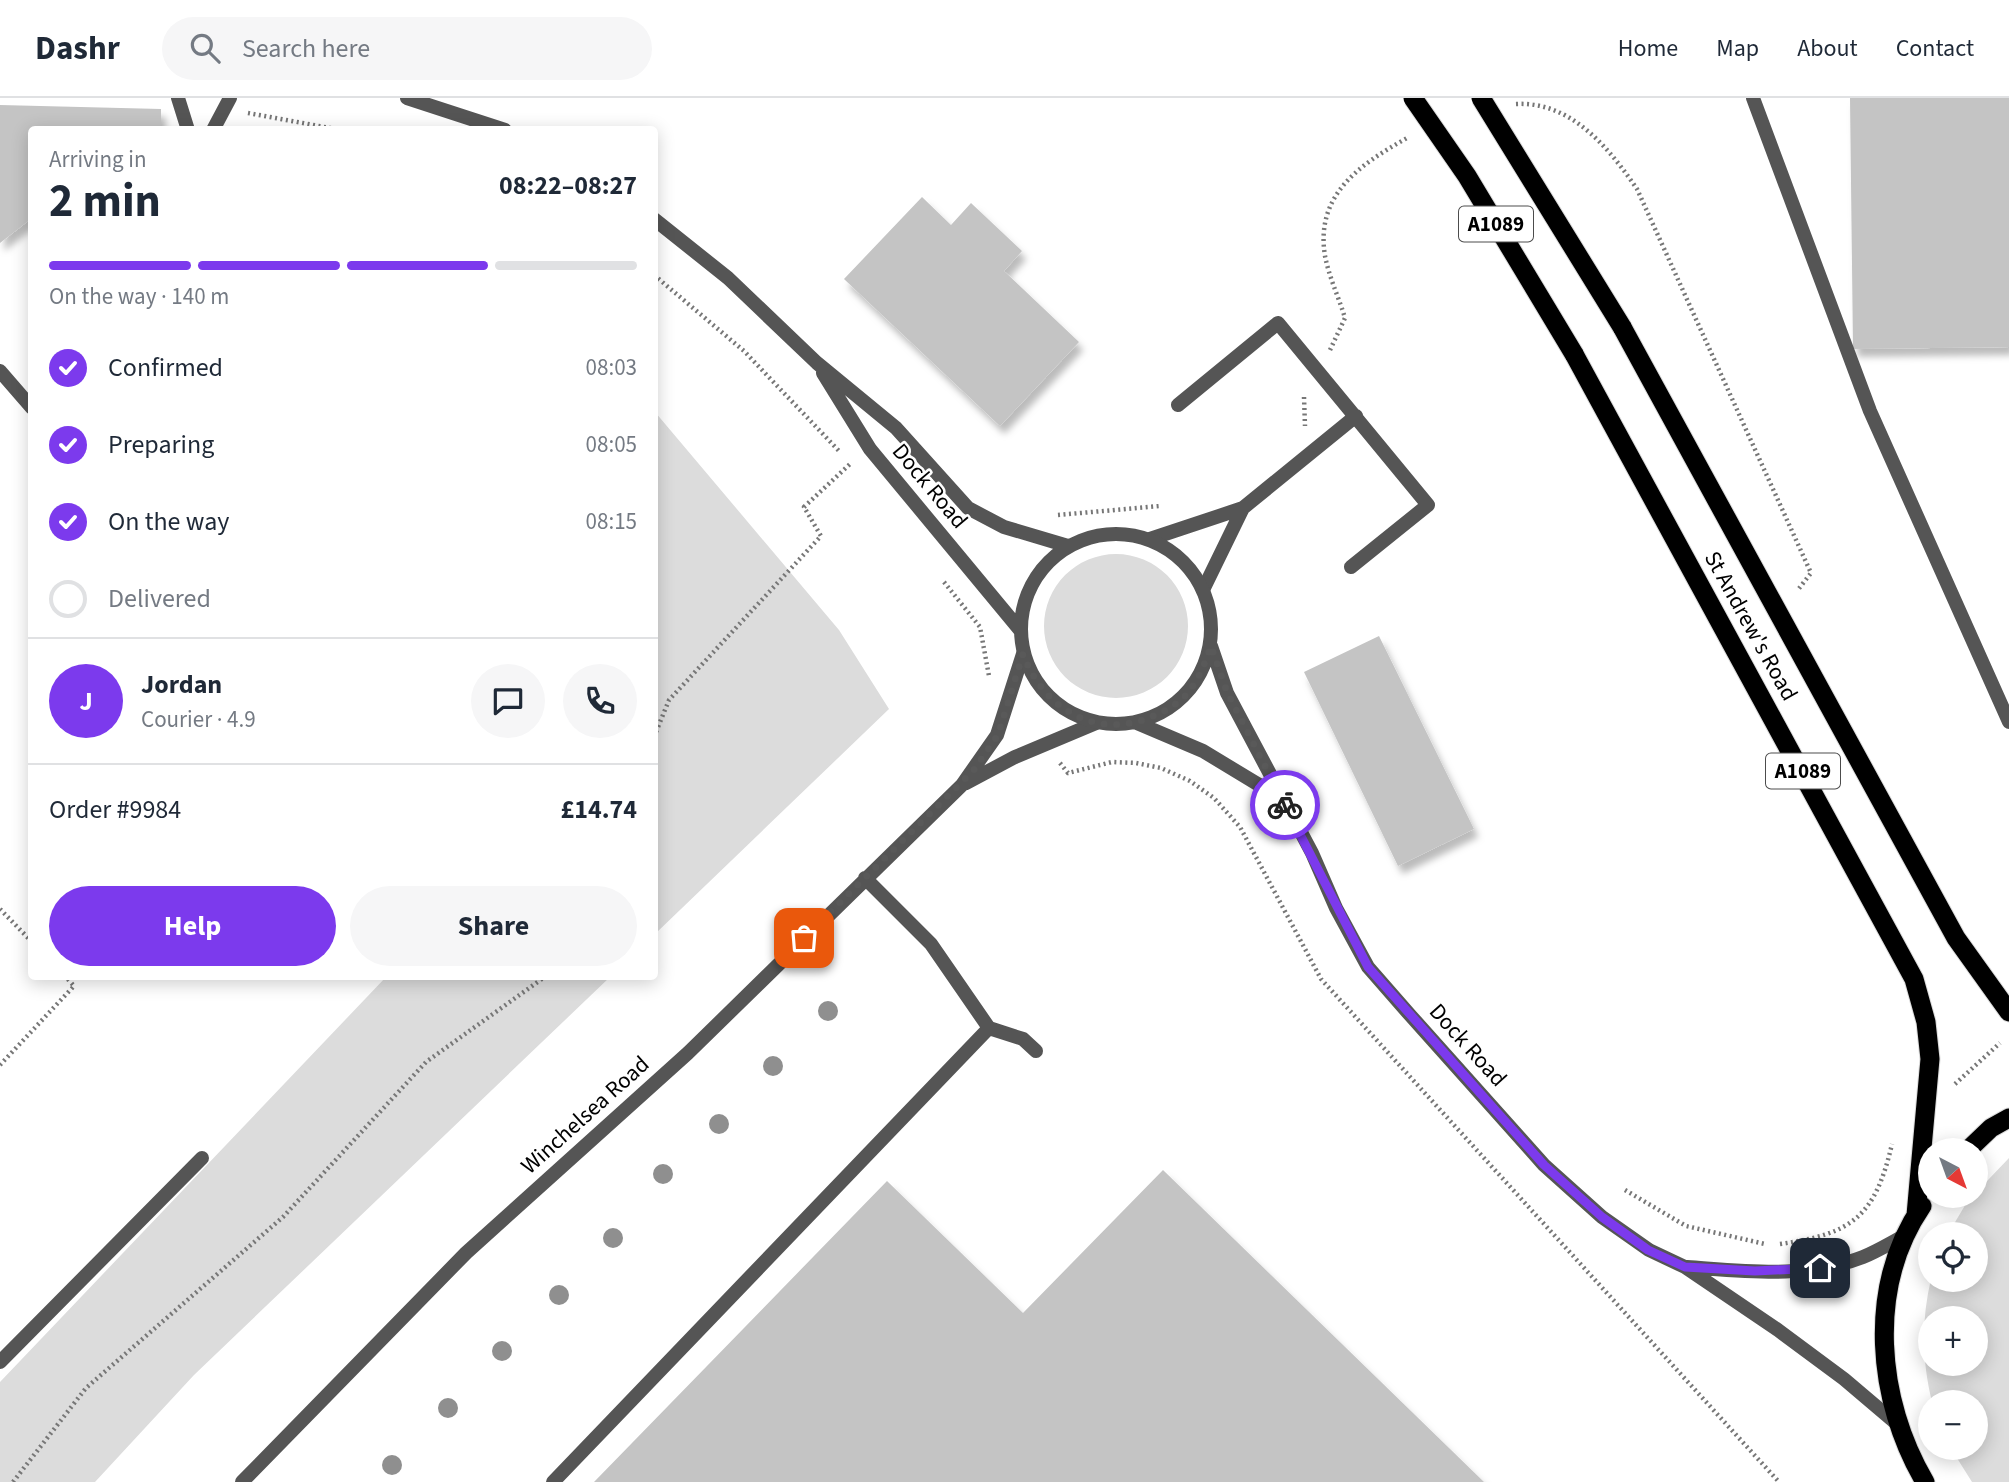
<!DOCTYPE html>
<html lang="en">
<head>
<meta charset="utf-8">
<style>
	body { margin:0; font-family:"Source Sans 3",sans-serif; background:#f6f6f7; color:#1f2937; height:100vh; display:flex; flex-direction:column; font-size:26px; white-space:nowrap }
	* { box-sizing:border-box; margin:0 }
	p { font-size:23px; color:#747a83 }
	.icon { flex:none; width:38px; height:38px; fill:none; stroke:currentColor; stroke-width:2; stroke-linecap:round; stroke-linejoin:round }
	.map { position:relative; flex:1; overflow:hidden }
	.side { position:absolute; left:28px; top:28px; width:630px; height:854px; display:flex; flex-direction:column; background:#fff; border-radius:7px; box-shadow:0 4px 18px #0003 }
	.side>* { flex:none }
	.needle { width:46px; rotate:139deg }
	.fabs { position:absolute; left:1918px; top:1040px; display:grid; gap:14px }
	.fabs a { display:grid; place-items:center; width:70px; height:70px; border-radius:50%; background:#fff; box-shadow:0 4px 18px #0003; font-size:35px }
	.pin { position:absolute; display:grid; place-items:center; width:60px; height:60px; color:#fff; margin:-30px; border-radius:14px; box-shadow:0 4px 10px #0006 }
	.courier { position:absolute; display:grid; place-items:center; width:70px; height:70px; margin:-35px; border:5px solid #7c3aed; border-radius:50%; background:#fff; color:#222; box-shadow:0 2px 9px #0007 }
	.head em { font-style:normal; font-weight:700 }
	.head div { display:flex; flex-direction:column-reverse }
	.head { display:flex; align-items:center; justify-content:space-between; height:119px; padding:0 21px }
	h1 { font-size:46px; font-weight:700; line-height:52px }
	.bar { display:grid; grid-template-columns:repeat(4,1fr); gap:10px 7px; align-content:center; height:84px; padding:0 21px }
	.bar i { height:9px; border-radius:5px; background:#e0e1e3 }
	.bar .selected { background:#7c3aed }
	.bar p { grid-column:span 4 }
	.line { display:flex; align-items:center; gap:18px; padding:0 21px; border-top:2px solid #e0e1e3 }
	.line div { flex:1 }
	.round { display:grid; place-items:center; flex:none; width:74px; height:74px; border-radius:37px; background:#f6f6f7 }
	ol { padding:0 21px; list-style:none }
	li { display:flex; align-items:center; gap:21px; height:77px }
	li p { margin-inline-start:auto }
	li .icon { padding:7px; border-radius:50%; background:#7c3aed; color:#fff; stroke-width:4 }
	li:last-child { color:#747a83 }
	li i { width:38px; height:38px; border:4px solid #e0e1e3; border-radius:50% }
	.button { display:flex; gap:14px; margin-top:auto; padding:14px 21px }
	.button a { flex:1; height:80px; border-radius:42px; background:#7c3aed; color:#fff; font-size:28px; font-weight:700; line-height:80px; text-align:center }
	.button a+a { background:#f6f6f7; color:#1f2937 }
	header { display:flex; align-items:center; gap:42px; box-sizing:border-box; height:98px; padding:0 35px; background:#fff; border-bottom:2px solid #e0e1e3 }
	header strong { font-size:33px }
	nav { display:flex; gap:38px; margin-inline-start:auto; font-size:24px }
	.search { width:490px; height:63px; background:#f6f6f7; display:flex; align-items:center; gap:18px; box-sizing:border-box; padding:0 24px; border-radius:38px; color:#747a83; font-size:26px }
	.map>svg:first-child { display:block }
	.green { fill:#dcdcdc; fill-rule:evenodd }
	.building { fill:#c4c4c4; filter:url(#shadow) }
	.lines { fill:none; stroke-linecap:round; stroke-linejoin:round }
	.trunk-casing { stroke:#dbdbdb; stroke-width:21 }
	.path { stroke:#777; stroke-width:4.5; stroke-dasharray:2 3.5; stroke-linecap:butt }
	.service { stroke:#555; stroke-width:14 }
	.minor { stroke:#555; stroke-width:14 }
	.tertiary { stroke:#555; stroke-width:14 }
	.trunk { stroke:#000; stroke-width:19 }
	.trunk-bridge-casing { stroke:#dbdbdb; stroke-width:21; stroke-linecap:butt }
	.trunk-bridge { stroke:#000; stroke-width:19 }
	.tree { fill:#8f8f8f }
	.done { stroke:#595959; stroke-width:7; stroke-dasharray:0 12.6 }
	.route { stroke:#7c3aed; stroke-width:9 }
	.labels { text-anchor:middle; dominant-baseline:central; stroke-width:5; stroke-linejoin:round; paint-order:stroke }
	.shield { fill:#fff; stroke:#4c4c4c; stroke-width:2 }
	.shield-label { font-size:21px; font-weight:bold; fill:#000 }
	.street-label { font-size:23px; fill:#000; stroke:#fff }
</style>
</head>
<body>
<header>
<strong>Dashr</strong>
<div class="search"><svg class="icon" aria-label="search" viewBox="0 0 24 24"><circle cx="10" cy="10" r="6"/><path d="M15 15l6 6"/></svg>Search here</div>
<nav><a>Home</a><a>Map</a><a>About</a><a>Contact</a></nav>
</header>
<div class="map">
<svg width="2009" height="1384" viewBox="0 0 2009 1384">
	<defs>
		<filter id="shadow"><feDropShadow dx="4.5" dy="8" stdDeviation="3.5" flood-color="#0004"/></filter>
	</defs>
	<rect width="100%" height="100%" fill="#fff"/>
	<!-- green -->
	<path class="green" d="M655 314 839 532 889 611 655 836Z
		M1044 528a72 72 0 1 1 144 0a72 72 0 1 1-144 0Z
		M386 879H610L194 1277 95 1384H0V1284Z
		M2009 1060V1384H1972L1950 1349H1976V1304H1932C1922 1263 1921 1223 1931 1181H1976V1136H1948L1967 1104ZM1930 1220H1976V1265H1930Z"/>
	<!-- building -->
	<path class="building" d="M1850 0H2009V249L1853 251Z
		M0 7 161 11V32H32V120L0 145Z
		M922 99 951 127 971 105 1022 153 1004 173 1079 244 1000 328 844 181Z
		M1379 538 1474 731 1398 768 1304 574Z
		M1163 1072 1484 1384H594L887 1083 1023 1215Z"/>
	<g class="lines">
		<defs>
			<path id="trunk" d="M1622 229 1956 840 2009 914
				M1574 256 1914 881 1926 924 1930 961 1916 1117
				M1968 1052 1991 1030 2009 1020
				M1922 1108C1866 1190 1877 1303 1925 1384"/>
		</defs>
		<!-- trunk casing -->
		<use href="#trunk" class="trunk-casing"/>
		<!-- path -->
		<path class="path" d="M1516 6C1571 3 1609 50 1637 91L1811 475 1797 493
			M248 15 341 32
			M654 177 744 253 840 354
			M1330 252 1345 220C1339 200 1329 179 1325 158 1315 97 1359 67 1407 40
			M1304 299 1305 328
			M1058 417 1160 408
			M944 484 980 529 989 578
			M654 639 669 602 821 438 804 409 850 366
			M1060 665 1068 675 1112 664 1136 665 1161 670 1190 683 1214 700 1240 729 1321 881 1779 1384
			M0 811 32 844
			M0 967 74 888 65 878
			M1955 986 2000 945
			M1625 1092 1686 1128 1765 1146
			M1780 1146C1852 1136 1875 1119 1892 1046
			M13 1384 86 1290 283 1119 426 964 546 878"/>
		<!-- service -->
		<path class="service" d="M178 0 188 32
			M1753 0 1870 313 2009 624
			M213 32 230 0
			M1178 307 1278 225 1428 407 1351 469
			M1150 441 1243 410 1356 318
			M1203 492 1243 410
			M966 685 1015 659 1096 625
			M989 930 1023 941 1036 953
			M242 1384 466 1155 688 955 962 687 997 637 1023 556
			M553 1384 989 930 931 846 865 780"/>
		<!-- minor -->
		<path class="minor" d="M0 273 32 310
			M0 1264 202 1060"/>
		<!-- tertiary -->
		<path class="tertiary" d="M407 0 505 32
			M654 121 728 180 817 265 896 330 968 410 1004 429 1068 448
			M823 275 870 351 1020 532
			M1021 531a95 95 0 1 1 190 0a95 95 0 1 1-190 0Z
			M1211 548 1227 595 1312 755 1336 810 1368 869 1410 917 1544 1067 1602 1119 1649 1152 1685 1169 1778 1232 1844 1281 1897 1326
			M1137 625 1203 653 1279 699
			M1687 1169C1745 1173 1807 1181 1863 1159 1878 1153 1892 1144 1906 1137"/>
		<!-- trunk -->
		<use href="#trunk" class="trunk"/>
		<defs>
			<path id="trunk-bridge" d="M1413 0 1467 78 1574 256
				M1481 0 1622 229"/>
		</defs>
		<!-- trunk-bridge casing -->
		<use href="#trunk-bridge" class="trunk-bridge-casing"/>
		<!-- trunk-bridge -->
		<use href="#trunk-bridge" class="trunk-bridge"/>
	</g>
	<!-- trees -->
	<g class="tree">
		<circle cx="828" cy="913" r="10"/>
		<circle cx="773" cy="968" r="10"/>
		<circle cx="719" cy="1026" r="10"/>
		<circle cx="663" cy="1076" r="10"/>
		<circle cx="613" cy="1140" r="10"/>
		<circle cx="559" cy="1197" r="10"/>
		<circle cx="502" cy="1253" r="10"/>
		<circle cx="448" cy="1310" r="10"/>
		<circle cx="392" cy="1367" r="10"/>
	</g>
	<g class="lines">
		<!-- done -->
		<path class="done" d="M804 840 973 673 998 637 1023 556C1043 610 1095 642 1151 619 1164 614 1178 606 1187 596 1199 581 1205 565 1211 548L1227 594 1285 707"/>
		<!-- route -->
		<path class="route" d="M1285 707 1368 869 1544 1067 1602 1119 1648 1152 1685 1169 1755 1173 1820 1170"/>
	</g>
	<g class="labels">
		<!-- shield labels -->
		<g class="shield">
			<rect x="1459" y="108.5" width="74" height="35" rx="5"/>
			<rect x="1766" y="655.5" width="74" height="35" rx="5"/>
		</g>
		<g class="shield-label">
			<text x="1496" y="126">A1089</text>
			<text x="1803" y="673">A1089</text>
		</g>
		<!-- street labels -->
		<g class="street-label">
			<text transform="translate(930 388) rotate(50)">Dock Road</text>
			<text transform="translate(1751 528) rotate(61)">St Andrew's Road</text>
			<text transform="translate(1468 947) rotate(48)">Dock Road</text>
			<text transform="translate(585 1017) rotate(-42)">Winchelsea Road</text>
		</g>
	</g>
</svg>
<div class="fabs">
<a><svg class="needle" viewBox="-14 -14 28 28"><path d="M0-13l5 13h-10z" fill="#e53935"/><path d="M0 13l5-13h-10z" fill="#747a83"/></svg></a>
<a><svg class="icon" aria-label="locate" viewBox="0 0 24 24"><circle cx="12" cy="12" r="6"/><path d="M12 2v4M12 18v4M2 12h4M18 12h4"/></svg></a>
<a>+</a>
<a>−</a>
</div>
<div class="pin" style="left:804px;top:840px;background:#ea580c"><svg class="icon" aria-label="bag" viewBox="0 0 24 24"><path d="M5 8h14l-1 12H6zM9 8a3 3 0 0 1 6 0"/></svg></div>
<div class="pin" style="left:1820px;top:1170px;background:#1f2937"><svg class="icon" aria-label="home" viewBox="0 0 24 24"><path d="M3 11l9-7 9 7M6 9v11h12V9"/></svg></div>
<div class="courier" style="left:1285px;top:707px"><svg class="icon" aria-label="bike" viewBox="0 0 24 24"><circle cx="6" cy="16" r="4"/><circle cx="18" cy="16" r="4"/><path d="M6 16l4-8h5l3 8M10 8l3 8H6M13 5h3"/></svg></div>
<section class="side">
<div class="head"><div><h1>2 min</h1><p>Arriving in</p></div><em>08:22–08:27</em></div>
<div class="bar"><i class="selected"></i><i class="selected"></i><i class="selected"></i><i></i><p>On the way · 140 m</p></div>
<ol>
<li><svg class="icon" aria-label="check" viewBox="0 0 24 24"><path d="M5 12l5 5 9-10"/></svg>Confirmed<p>08:03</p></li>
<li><svg class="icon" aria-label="check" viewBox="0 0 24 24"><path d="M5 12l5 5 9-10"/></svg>Preparing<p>08:05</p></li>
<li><svg class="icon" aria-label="check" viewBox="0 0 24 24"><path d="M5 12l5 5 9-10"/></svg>On the way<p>08:15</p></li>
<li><i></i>Delivered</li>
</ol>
<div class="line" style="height:126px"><b class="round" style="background:#7c3aed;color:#fff">J</b><div><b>Jordan</b><p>Courier · 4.9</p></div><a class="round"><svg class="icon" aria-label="chat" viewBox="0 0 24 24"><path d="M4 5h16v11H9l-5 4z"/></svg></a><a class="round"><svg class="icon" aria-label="phone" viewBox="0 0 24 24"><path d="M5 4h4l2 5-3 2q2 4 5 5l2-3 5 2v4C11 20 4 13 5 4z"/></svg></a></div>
<div class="line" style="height:91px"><div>Order #9984</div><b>£14.74</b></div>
<div class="button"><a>Help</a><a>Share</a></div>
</section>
</div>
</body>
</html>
